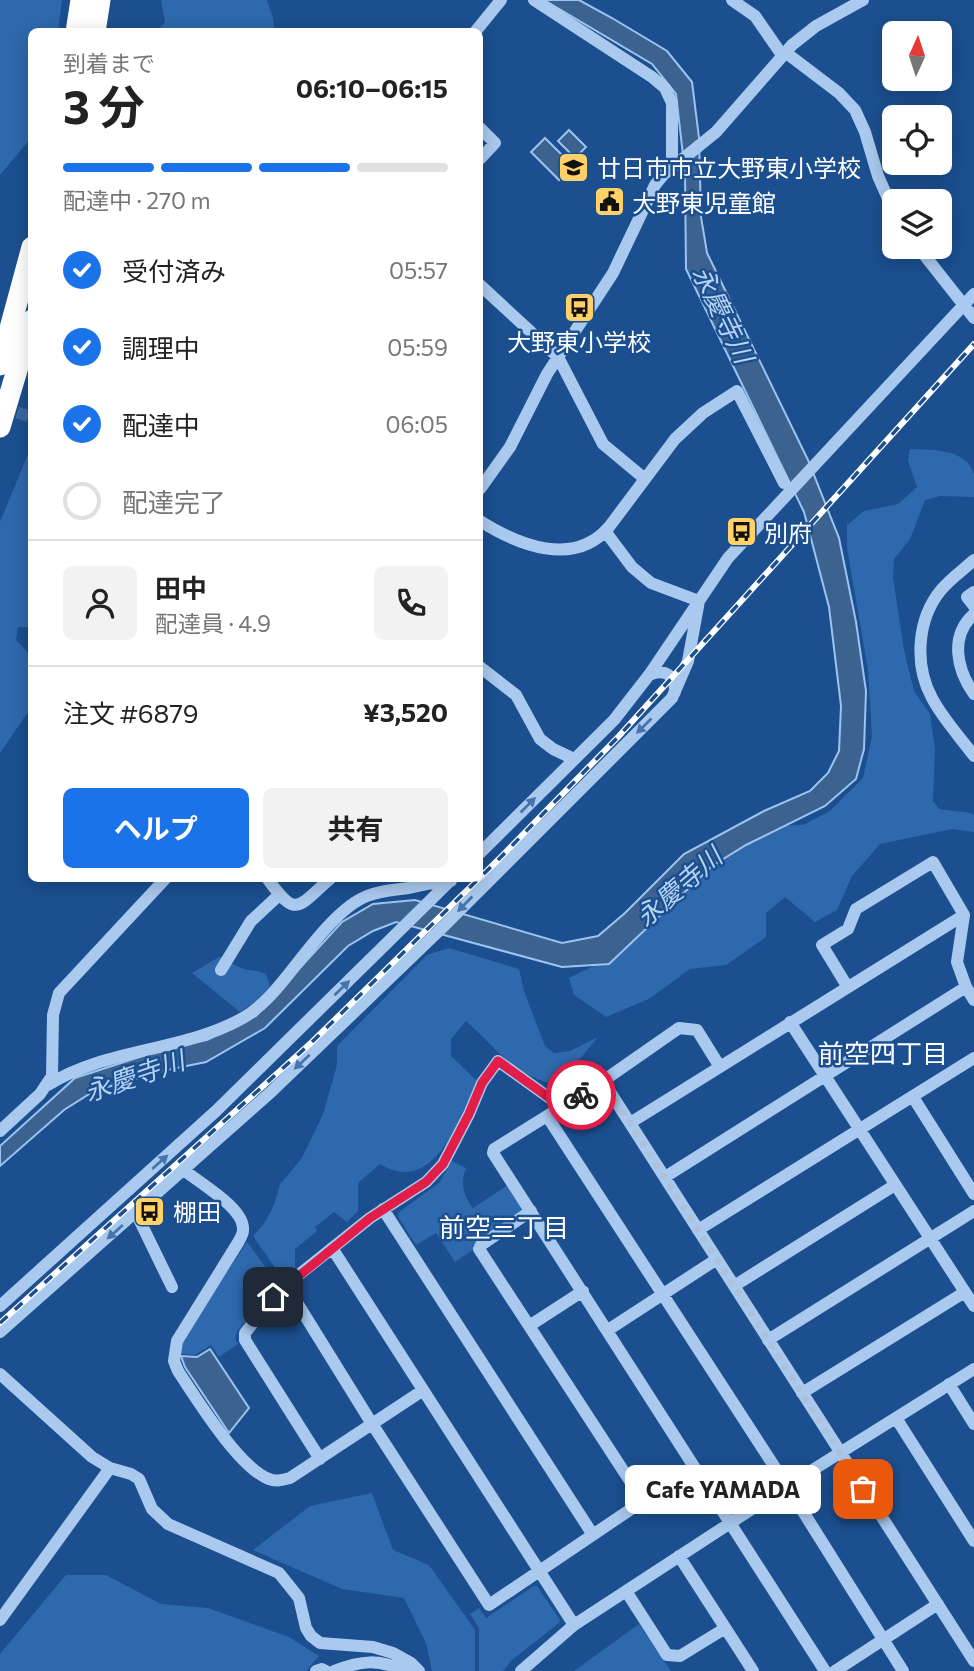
<!DOCTYPE html>
<html lang="ja">
<head>
<meta charset="utf-8">
<style>
	body { margin:0; font-family:Commissioner,"Noto Sans JP",sans-serif; background:#f2f2f2; color:#222; height:100vh; display:flex; flex-direction:column; font-size:26px; white-space:nowrap }
	* { box-sizing:border-box; margin:0 }
	p { font-size:23px; color:#767676 }
	.icon { flex:none; width:38px; height:38px; fill:none; stroke:currentColor; stroke-width:2; stroke-linecap:round; stroke-linejoin:round }
	.map { position:relative; flex:1; overflow:hidden }
	.details { position:absolute; left:28px; top:28px; width:455px; height:854px; display:flex; flex-direction:column; background:#fff; border-radius:10px; box-shadow:0 4px 18px #0003 }
	.details>* { flex:none }
	.needle { width:46px; rotate:3deg }
	.buttons { position:absolute; left:882px; top:21px; display:grid; gap:14px }
	.buttons a { display:grid; place-items:center; width:70px; height:70px; border-radius:10px; background:#fff; box-shadow:0 4px 18px #0003; font-size:35px }
	.pin { position:absolute; display:grid; place-items:center; width:60px; height:60px; color:#fff; margin:-30px; border-radius:14px; box-shadow:0 4px 10px #0006 }
	.courier { position:absolute; display:grid; place-items:center; width:70px; height:70px; margin:-35px; border:5px solid #e11d48; border-radius:50%; background:#fff; color:#222; box-shadow:0 2px 9px #0007 }
	.bubble { position:absolute; height:49px; border-radius:10px; background:#fff; box-shadow:0 4px 18px #0003; font-size:23px; font-weight:700; line-height:49px; text-align:center }
	.head em { font-style:normal; font-weight:700 }
	.head div { display:flex; flex-direction:column-reverse }
	.head { display:flex; align-items:center; justify-content:space-between; height:119px; padding:0 35px }
	h1 { font-size:46px; font-weight:700; line-height:52px }
	.bar { display:grid; grid-template-columns:repeat(4,1fr); gap:10px 7px; align-content:center; height:84px; padding:0 35px }
	.bar i { height:9px; border-radius:5px; background:#e0e0e0 }
	.bar .on { background:#1a73e8 }
	.bar p { grid-column:span 4 }
	.line { display:flex; align-items:center; gap:18px; padding:0 35px; border-top:2px solid #e0e0e0 }
	.line div { flex:1 }
	.round { display:grid; place-items:center; flex:none; width:74px; height:74px; border-radius:10px; background:#f2f2f2 }
	ol { padding:0 35px; list-style:none }
	li { display:flex; align-items:center; gap:21px; height:77px }
	li p { margin-inline-start:auto }
	li .icon { padding:7px; border-radius:50%; background:#1a73e8; color:#fff; stroke-width:4 }
	li:last-child { color:#767676 }
	li i { width:38px; height:38px; border:4px solid #e0e0e0; border-radius:50% }
	.cta { display:flex; gap:14px; margin-top:auto; padding:14px 35px }
	.cta a { flex:1; height:80px; border-radius:10px; background:#1a73e8; color:#fff; font-size:28px; font-weight:700; line-height:80px; text-align:center }
	.cta a+a { background:#f2f2f2; color:#222 }
	.map>svg:first-child { display:block }
	.green { fill:#2e69ad }
	.water { fill:#3c6290; stroke:#9cc4f0; stroke-width:2 }
	.lines { fill:none; stroke-linecap:round; stroke-linejoin:round }
	.minor-tunnel { stroke:#3d69a0; stroke-width:12; stroke-dasharray:12 6; stroke-linecap:butt }
	.minor { stroke:#a9c9ee; stroke-width:12 }
	.highway { stroke:#fff; stroke-width:21 }
	.rail-casing { stroke:#fff; stroke-width:6 }
	.rail { stroke:#1b4f8f; stroke-width:3.5; stroke-dasharray:10; stroke-linecap:butt }
	.oneway { fill:#4674ac }
	.done { stroke:#afc1d8; stroke-width:7; stroke-dasharray:0 12.6 }
	.route { stroke:#e11d48; stroke-width:9 }
	.labels { text-anchor:middle; dominant-baseline:central; stroke-width:5; stroke-linejoin:round; paint-order:stroke }
	.poi-label { font-size:24px; fill:#fff; stroke:#1b4f8f; text-anchor:start }
	.water-label { font-size:26px; font-style:italic; fill:#b5d3f5; stroke:#1b4f8f }
	.neighbourhood-label { font-size:26px; fill:#fff; stroke:#1b4f8f }
</style>
</head>
<body>
<div class="map">
<svg width="974" height="1671" viewBox="0 0 974 1671">
	<rect width="100%" height="100%" fill="#1b4f8f"/>
	<!-- green -->
	<path class="green" d="M0 0H62L58 31 32 32 31 138 0 175Z
		M161 0H267L273 18 274 31H157L165 22Z
		M31 447V627H18L16 640 31 656V710L26 715 0 753V522Z
		M910 449C932 450 966 448 974 474 974 480 974 490 974 497L940 496 925 500 910 539 894 559 893 578 904 650 914 691 930 714 935 749 933 801 939 809 971 813 974 815V832L952 829 880 844 852 876 837 910 815 922 785 897 766 913V937L726 965 690 969 649 999 606 1017 574 995 569 978 604 961 751 826 803 825 830 811 863 778 872 736 868 670 847 548V525L864 511 898 504 917 487 908 461Z
		M449 948 519 969 525 994 545 1046 554 1053 570 1051 598 1037 565 1077 553 1084C514 1075 494 1046 466 1021L451 1039V1056L477 1081C459 1118 435 1197 380 1164L358 1183V1211L347 1222 334 1212 315 1227 317 1231 295 1249V1269L283 1279 253 1236 264 1224 274 1205 280 1184 302 1158 323 1114 337 1065V1046L427 955Z
		M219 957H222C230 962 239 969 249 970 256 971 259 971 266 974L270 986 266 995 240 1012 192 973Z
		M452 1161 466 1168C460 1184 463 1194 473 1208L508 1185 525 1211 472 1246 474 1249 455 1262 436 1233 416 1245 398 1217 399 1212 439 1183Z
		M247 1242 279 1285 237 1331 235 1339 238 1344 219 1357 211 1345 195 1355 181 1354 178 1350 181 1341Z
		M372 1493 393 1550 429 1565 475 1630V1671H432L426 1643 404 1598 342 1589 253 1550 310 1506Z
		M66 1575H106L161 1604 208 1608 289 1637 319 1656 306 1671H0V1654Z
		M534 1586H537L560 1620 559 1623 512 1660 503 1671H479V1628L470 1614 479 1608 486 1618Z
		M639 1624 671 1671H574Z"/>
	<!-- water -->
	<path class="water" d="M544 0H579L612 18 667 51 692 82 699 138 701 217 707 253 808 460 839 538 856 622 866 691 864 749 856 779 825 806 746 845 712 866 609 964 562 967 396 922 373 931 348 946 265 1028 206 1062 162 1071 94 1091 64 1110 0 1166V1146L75 1078 164 1049 207 1040 256 1016 342 922 373 904 415 900 562 943 598 936 625 913 684 854 764 811 810 791 828 773 839 751 841 706 829 607 804 512 686 269 685 173 676 94 652 64Z
		M569 130 586 147 575 158 558 141Z
		M545 138 573 166 559 180 531 152Z
		M210 1349 249 1408 229 1433 185 1367 181 1356 197 1357Z"/>
	<g class="lines">
		<!-- minor-tunnel -->
		<path class="minor-tunnel" d="M0 407 32 417"/>
		<!-- minor -->
		<path class="minor" d="M534 0 652 77 665 88 672 103V168
			M732 0 755 16 782 55
			M475 32 501 0
			M785 52 839 93 855 110 865 132 878 176 894 212
			M480 128 495 143 480 159
			M918 247 974 318
			M480 285 558 357 603 444 645 479
			M480 489 510 447 547 374 613 273 655 185 664 174 716 132 792 45 816 26 863 0
			M480 521C518 545 574 568 609 527L675 439 703 413 737 391 784 483
			M605 531 632 567 651 583 699 601
			M974 560C963 570 950 579 941 590 917 619 914 665 932 698 943 719 960 737 974 756
			M974 592 967 597 974 606
			M974 614C949 636 957 670 974 694
			M480 667 516 695 540 739 553 749 574 759
			M649 675C664 668 676 675 675 692
			M480 853 614 720 649 675 728 558 974 294
			M267 878C297 920 297 907 331 878
			M221 970 251 921 279 895
			M847 986 822 945 848 929 856 909 933 862 964 915 957 962 966 987 974 1000
			M790 1022 974 1306
			M720 1067 697 1030 679 1028 603 1081 494 1149 493 1153 825 1671
			M603 1081 974 1661
			M48 1085C107 1048 182 1052 243 1018 264 1006 281 984 295 966 313 943 341 906 367 896 381 890 394 890 409 888 423 885 436 881 451 881
			M913 1097 974 1194
			M547 1116 787 1486 903 1671
			M630 1123 964 915
			M0 1131 40 1094 52 1076 53 1015 59 993 166 878
			M184 1170C199 1183 245 1208 243 1230 243 1234 241 1237 239 1241L177 1341 174 1361 178 1371C196 1398 239 1468 269 1479 276 1482 282 1480 290 1478L422 1391
			M665 1177 966 987
			M383 1209 593 1535
			M136 1213 172 1287
			M698 1230 974 1058
			M332 1248 574 1625
			M286 1285 369 1419 489 1605 643 1501 479 1249 481 1245 531 1211
			M734 1286 895 1185
			M0 1306 216 1111 453 878
			M529 1326 583 1291
			M608 1330 717 1259
			M0 1332 271 1092 444 926 672 698 688 661 699 601
			M768 1340 974 1211
			M0 1374 92 1457 110 1468 131 1474 139 1479 152 1509 168 1524 279 1573 299 1598 306 1628 311 1636 320 1643 373 1647 393 1653 411 1663 419 1671
			M949 1384 974 1424
			M802 1393 965 1292
			M896 1418 974 1541
			M320 1459 245 1340V1333L273 1298 286 1285 370 1218 426 1182 443 1164 469 1114 482 1083 498 1061 562 1107
			M679 1556 753 1671
			M626 1591 667 1655 680 1656 724 1629
			M0 1620 110 1468
			M316 1671 322 1669 326 1671
			M334 1671C362 1660 378 1659 406 1671
			M521 1671 574 1625 787 1486 974 1369
			M835 1671 938 1604"/>
		<!-- highway -->
		<path class="highway" d="M76 32 81 0
			M95 32 100 0
			M0 365 32 247
			M0 427 32 320"/>
		<defs>
			<path id="rail" d="M0 1323 312 1042 499 859 619 736 974 344"/>
		</defs>
		<!-- rail casing -->
		<use href="#rail" class="rail-casing"/>
		<!-- rail -->
		<use href="#rail" class="rail"/>
	</g>
	<!-- one-way arrows -->
	<defs><path id="oneway-solid" d="M-6-.8H1V-3.2L6.5 0L1 3.2V.8H-6Z" transform="scale(1.75)"/></defs>
	<g class="oneway">
		<use href="#oneway-solid" transform="translate(644 726) rotate(135)"/>
		<use href="#oneway-solid" transform="translate(528 805) rotate(-45)"/>
		<use href="#oneway-solid" transform="translate(465 904) rotate(134)"/>
		<use href="#oneway-solid" transform="translate(342 988) rotate(-44)"/>
		<use href="#oneway-solid" transform="translate(302 1062) rotate(137)"/>
		<use href="#oneway-solid" transform="translate(160 1162) rotate(-42)"/>
		<use href="#oneway-solid" transform="translate(115 1232) rotate(138)"/>
	</g>
	<g class="lines">
		<!-- done -->
		<path class="done" d="M581 1095 603 1081 863 1489"/>
		<!-- route -->
		<path class="route" d="M273 1297 370 1218 426 1182 443 1164 469 1114 482 1083 498 1061 562 1107 581 1095"/>
	</g>
	<!-- icons -->
	<defs>
		<symbol id="school-square" viewBox="-11 -11 22 22"><rect x="-9" y="-9" width="18" height="18" rx="4" fill="#ffd166" stroke="#1b4f8f"/><path d="M0-5L7-2L0 1L-7-2ZM-4 1L0 2.5L4 1V4Q0 6-4 4Z" fill="#111"/></symbol>
		<symbol id="civic-square" viewBox="-11 -11 22 22"><rect x="-9" y="-9" width="18" height="18" rx="4" fill="#ffd166" stroke="#1b4f8f"/><path d="M-.6-6.5H3V-4.5H.6V-3L4-1V1h2V6H-6V1h2V-1L-.6-3ZM-1.2 2.5V6h2.4V2.5Z" fill="#111"/></symbol>
		<symbol id="bus-square" viewBox="-11 -11 22 22"><rect x="-9" y="-9" width="18" height="18" rx="4" fill="#ffd166" stroke="#1b4f8f"/><path d="M-5-6H5V4H4V6H2V4H-2V6H-4V4H-5ZM-3.5-4V0h7V-4ZM-3.5 1.2v1.5H-2V1.2ZM2 1.2v1.5H3.5V1.2Z" fill="#111"/></symbol>
	</defs>
	<g fill-rule="evenodd">
		<use href="#school-square" x="556" y="150" width="35" height="35"/>
		<use href="#civic-square" x="592" y="184" width="35" height="35"/>
		<use href="#bus-square" x="562" y="290" width="35" height="35"/>
		<use href="#bus-square" x="724" y="514" width="35" height="35"/>
		<use href="#bus-square" x="132" y="1194" width="35" height="35"/>
	</g>
	<g class="labels">
		<!-- poi labels -->
		<g class="poi-label">
			<text x="597" y="167">廿日市市立大野東小学校</text>
			<text x="632" y="202">大野東児童館</text>
			<text x="579" y="341" text-anchor="middle">大野東小学校</text>
			<text x="764" y="532">別府</text>
			<text x="173" y="1211">棚田</text>
		</g>
		<!-- water labels -->
		<g class="water-label">
			<text transform="translate(724 314) rotate(64)">永慶寺川</text>
			<text transform="translate(678 886) rotate(-41)">永慶寺川</text>
			<text transform="translate(134 1075) rotate(-19)">永慶寺川</text>
		</g>
		<!-- neighbourhood labels -->
		<g class="neighbourhood-label">
			<text x="883" y="1052">前空四丁目</text>
			<text x="504" y="1226">前空三丁目</text>
		</g>
	</g>
</svg>
<div class="buttons">
<a><svg class="needle" viewBox="-14 -14 28 28"><path d="M0-13l5 13h-10z" fill="#e53935"/><path d="M0 13l5-13h-10z" fill="#767676"/></svg></a>
<a><svg class="icon" aria-label="locate" viewBox="0 0 24 24"><circle cx="12" cy="12" r="6"/><path d="M12 2v4M12 18v4M2 12h4M18 12h4"/></svg></a>
<a><svg class="icon" aria-label="layers" viewBox="0 0 24 24"><path d="M12 4l9 5-9 5-9-5zM3 14l9 5 9-5"/></svg></a>
</div>
<div class="pin" style="left:863px;top:1489px;background:#ea580c"><svg class="icon" aria-label="bag" viewBox="0 0 24 24"><path d="M5 8h14l-1 12H6zM9 8a3 3 0 0 1 6 0"/></svg></div>
<div class="pin" style="left:273px;top:1297px;background:#1f2937"><svg class="icon" aria-label="home" viewBox="0 0 24 24"><path d="M3 11l9-7 9 7M6 9v11h12V9"/></svg></div>
<div class="courier" style="left:581px;top:1095px"><svg class="icon" aria-label="bike" viewBox="0 0 24 24"><circle cx="6" cy="16" r="4"/><circle cx="18" cy="16" r="4"/><path d="M6 16l4-8h5l3 8M10 8l3 8H6M13 5h3"/></svg></div>
<div class="bubble" style="left:625px;top:1465px;width:196px">Cafe YAMADA</div>
<section class="details">
<div class="head"><div><h1>3 分</h1><p>到着まで</p></div><em>06:10–06:15</em></div>
<div class="bar"><i class="on"></i><i class="on"></i><i class="on"></i><i></i><p>配達中 · 270 m</p></div>
<ol>
<li><svg class="icon" aria-label="check" viewBox="0 0 24 24"><path d="M5 12l5 5 9-10"/></svg>受付済み<p>05:57</p></li>
<li><svg class="icon" aria-label="check" viewBox="0 0 24 24"><path d="M5 12l5 5 9-10"/></svg>調理中<p>05:59</p></li>
<li><svg class="icon" aria-label="check" viewBox="0 0 24 24"><path d="M5 12l5 5 9-10"/></svg>配達中<p>06:05</p></li>
<li><i></i>配達完了</li>
</ol>
<div class="line" style="height:126px"><a class="round"><svg class="icon" aria-label="person" viewBox="0 0 24 24"><circle cx="12" cy="8" r="4"/><path d="M4 21q1-7 8-7t8 7"/></svg></a><div><b>田中</b><p>配達員 · 4.9</p></div><a class="round"><svg class="icon" aria-label="phone" viewBox="0 0 24 24"><path d="M5 4h4l2 5-3 2q2 4 5 5l2-3 5 2v4C11 20 4 13 5 4z"/></svg></a></div>
<div class="line" style="height:91px"><div>注文 #6879</div><b>¥3,520</b></div>
<div class="cta"><a>ヘルプ</a><a>共有</a></div>
</section>
</div>
</body>
</html>
